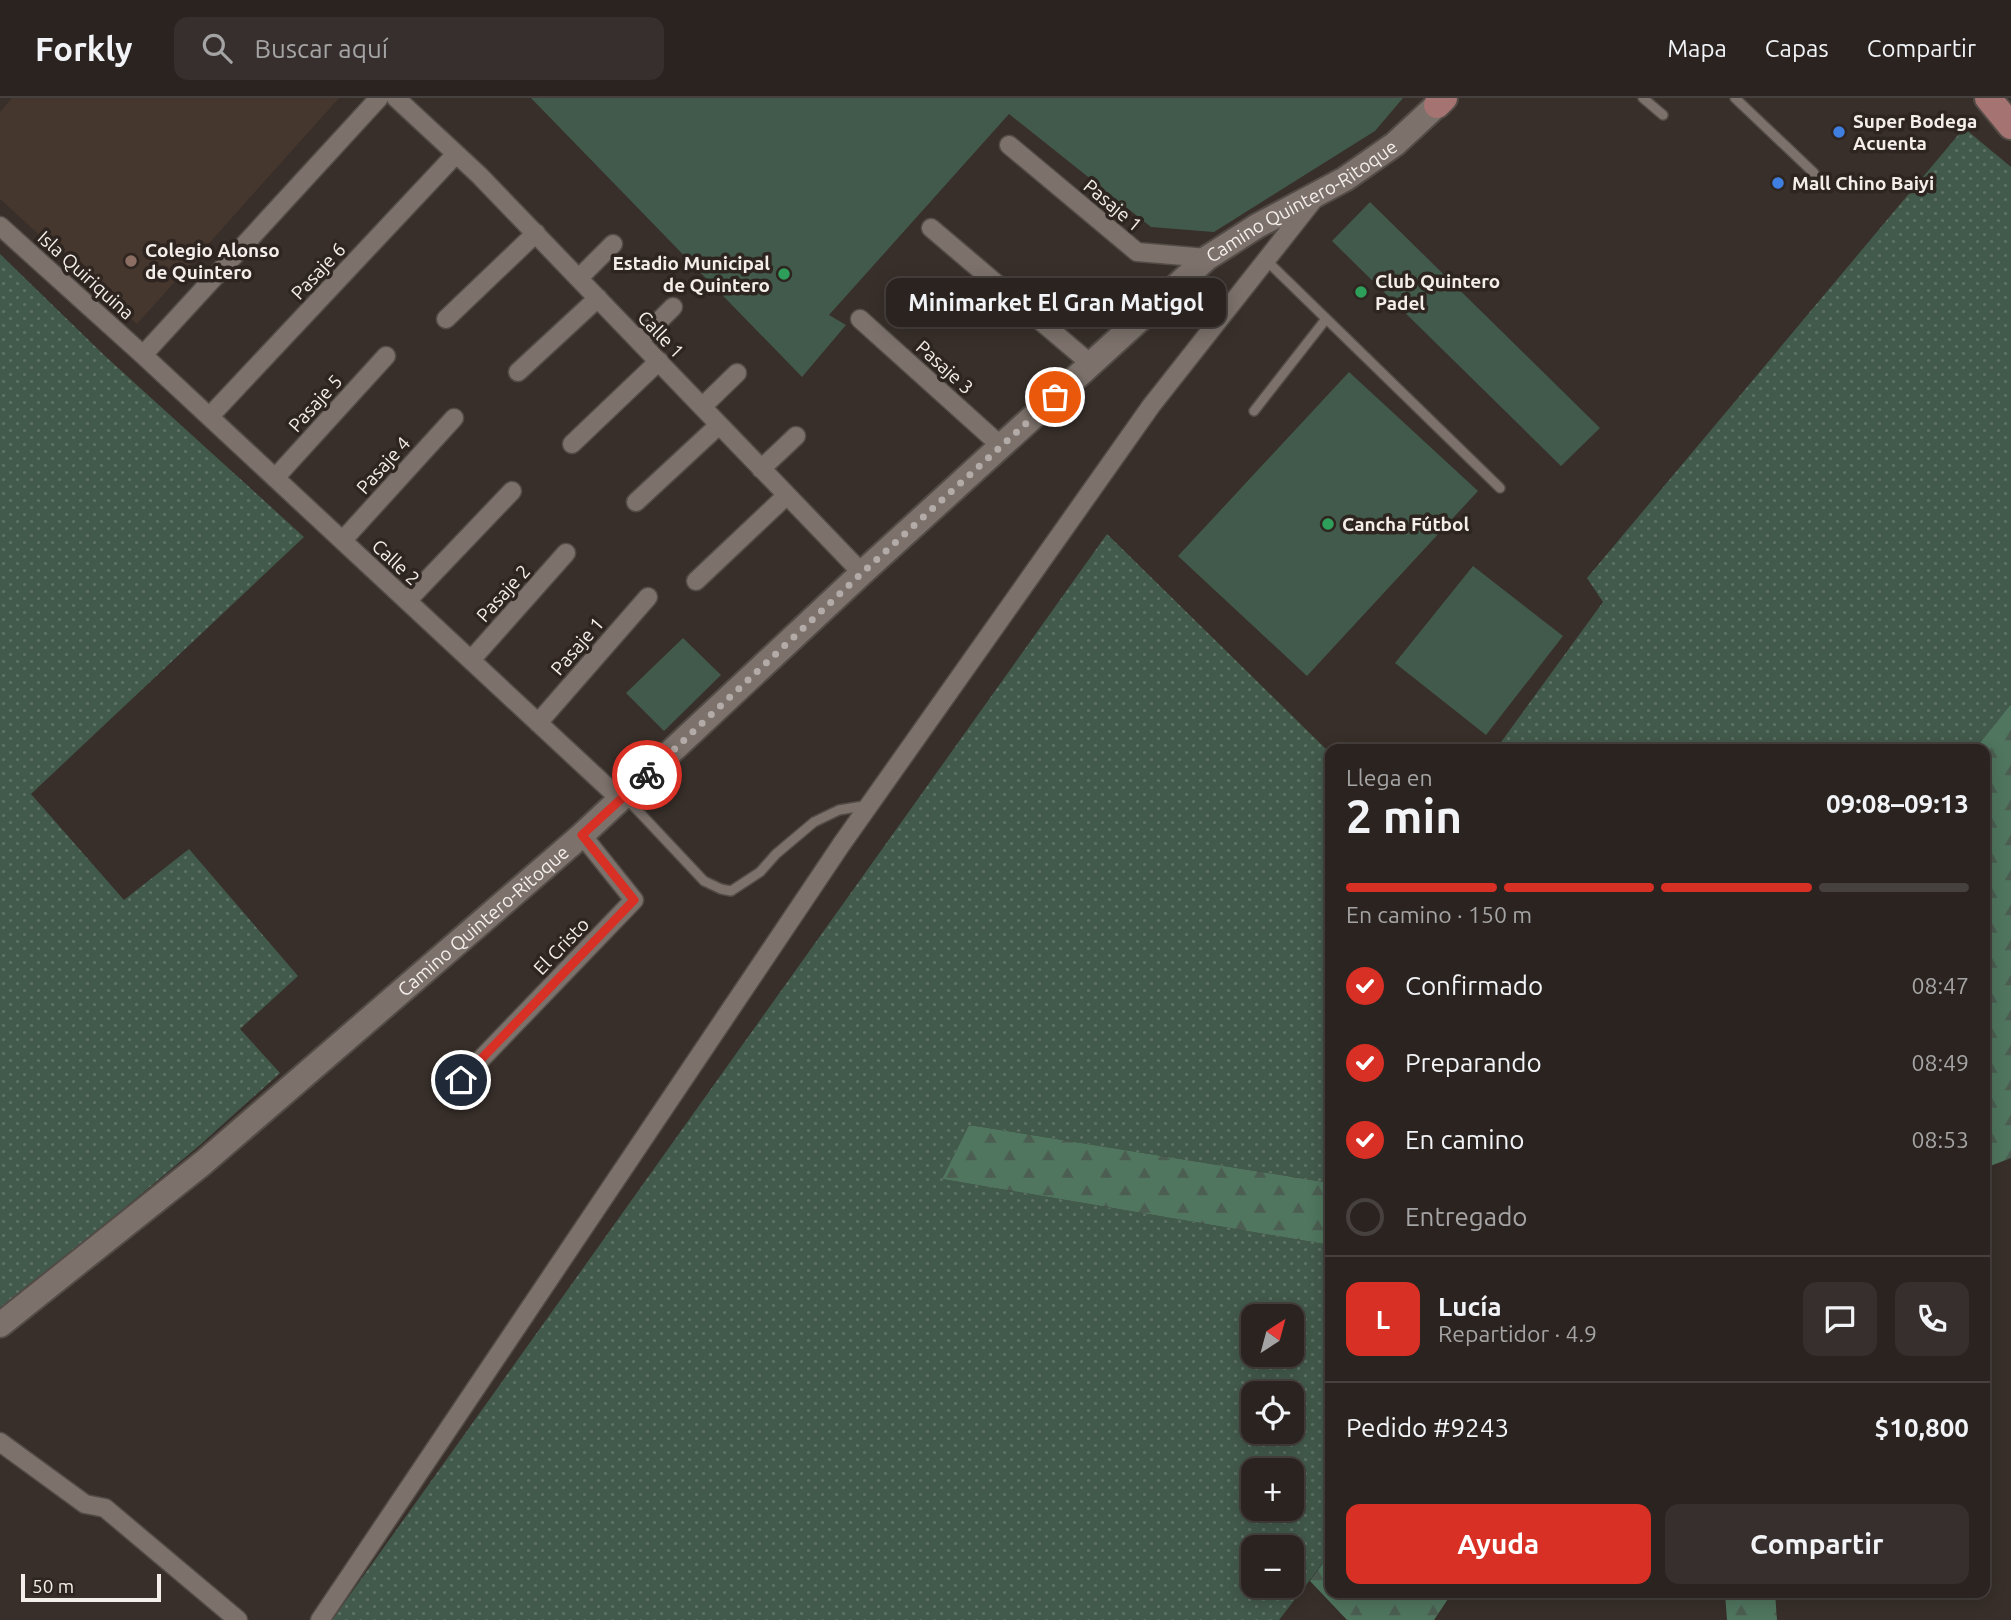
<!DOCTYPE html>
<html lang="es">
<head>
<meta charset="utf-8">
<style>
	body { margin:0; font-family:Ubuntu,sans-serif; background:#362f2d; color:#f1f3f6; height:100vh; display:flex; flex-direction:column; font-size:26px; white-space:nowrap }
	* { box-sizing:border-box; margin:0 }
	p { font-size:23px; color:#a5a4a5 }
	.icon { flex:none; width:38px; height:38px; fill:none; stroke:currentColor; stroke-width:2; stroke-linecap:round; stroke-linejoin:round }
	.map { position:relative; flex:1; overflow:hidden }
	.drawer { position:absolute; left:1325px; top:646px; width:665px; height:854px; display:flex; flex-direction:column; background:#2a2320; border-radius:14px; box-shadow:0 4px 18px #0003,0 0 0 2px #46403e }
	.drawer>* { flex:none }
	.needle { width:46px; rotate:36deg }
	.controls { position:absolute; left:1241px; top:1206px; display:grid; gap:14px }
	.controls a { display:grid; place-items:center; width:63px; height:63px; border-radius:14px; background:#2a2320; box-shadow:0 4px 18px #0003,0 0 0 2px #46403e; font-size:35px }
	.scale { position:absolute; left:21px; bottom:18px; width:140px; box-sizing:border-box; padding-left:7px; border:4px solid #f4eeeb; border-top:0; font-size:19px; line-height:24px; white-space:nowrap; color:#f4eeeb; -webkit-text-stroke:5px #2e2520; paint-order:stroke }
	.pin { position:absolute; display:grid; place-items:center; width:60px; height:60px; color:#fff; margin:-30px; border:4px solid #fff; border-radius:50%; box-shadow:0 2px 7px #0007 }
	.courier { position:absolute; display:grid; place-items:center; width:70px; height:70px; margin:-35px; border:5px solid #d93025; border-radius:50%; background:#fff; color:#222; box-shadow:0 2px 9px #0007 }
	.bubble { position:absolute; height:49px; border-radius:14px; background:#2a2320; box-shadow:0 4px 18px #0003,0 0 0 2px #46403e; font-size:23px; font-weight:600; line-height:49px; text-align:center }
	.overview em { font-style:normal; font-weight:600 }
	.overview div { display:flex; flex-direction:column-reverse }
	.overview { display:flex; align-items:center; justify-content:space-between; height:119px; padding:0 21px }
	h1 { font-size:46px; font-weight:600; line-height:52px }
	.bar { display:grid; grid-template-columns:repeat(4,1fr); gap:10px 7px; align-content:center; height:84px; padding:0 21px }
	.bar i { height:9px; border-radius:5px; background:#46403e }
	.bar .current { background:#d93025 }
	.bar p { grid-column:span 4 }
	.line { display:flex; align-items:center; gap:18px; padding:0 21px; border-top:2px solid #46403e }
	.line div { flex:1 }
	.round { display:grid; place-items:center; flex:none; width:74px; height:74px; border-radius:14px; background:#362f2d }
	ol { padding:0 21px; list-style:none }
	li { display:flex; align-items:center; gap:21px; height:77px }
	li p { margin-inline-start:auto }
	li .icon { padding:7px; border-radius:50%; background:#d93025; color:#fff; stroke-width:4 }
	li:last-child { color:#a5a4a5 }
	li i { width:38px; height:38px; border:4px solid #46403e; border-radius:50% }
	.primary-button { display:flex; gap:14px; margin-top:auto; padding:14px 21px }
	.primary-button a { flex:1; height:80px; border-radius:14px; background:#d93025; color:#fff; font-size:28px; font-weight:600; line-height:80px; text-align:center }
	.primary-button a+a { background:#362f2d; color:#f1f3f6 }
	header { display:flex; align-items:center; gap:42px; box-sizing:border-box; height:98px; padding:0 35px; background:#2a2320; border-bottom:2px solid #46403e }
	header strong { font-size:33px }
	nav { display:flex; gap:38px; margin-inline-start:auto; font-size:24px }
	.search { width:490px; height:63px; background:#362f2d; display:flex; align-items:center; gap:18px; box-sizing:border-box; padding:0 24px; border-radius:14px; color:#a5a4a5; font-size:26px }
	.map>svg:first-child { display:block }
	.built { fill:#46372e }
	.grass { fill:url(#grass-dots); fill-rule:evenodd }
	.forest { fill:url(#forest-firs) }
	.green { fill:#425a4b }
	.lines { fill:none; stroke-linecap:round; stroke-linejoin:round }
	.service-casing { stroke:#524b46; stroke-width:12 }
	.minor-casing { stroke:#524b46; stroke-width:21 }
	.secondary-casing { stroke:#524b46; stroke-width:28 }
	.primary-casing { stroke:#524b46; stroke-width:30 }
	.service { stroke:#7c716b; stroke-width:9 }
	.minor { stroke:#7c716b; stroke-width:18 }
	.secondary { stroke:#7c716b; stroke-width:24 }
	.primary { stroke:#a57371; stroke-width:26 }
	.done { stroke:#b2aba7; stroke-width:7; stroke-dasharray:0 12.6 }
	.route { stroke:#d93025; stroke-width:9 }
	.shop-dot { fill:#3f7fe0; stroke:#2e2520; stroke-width:2.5 }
	.education-dot { fill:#8d6e63; stroke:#2e2520; stroke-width:2.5 }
	.leisure-dot { fill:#2e9e5b; stroke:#2e2520; stroke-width:2.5 }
	.labels { text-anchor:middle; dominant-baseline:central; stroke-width:7; stroke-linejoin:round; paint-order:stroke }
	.poi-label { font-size:19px; font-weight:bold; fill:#f4eeeb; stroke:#2e2520; text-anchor:start }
	.street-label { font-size:19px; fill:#f4eeeb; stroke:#2e2520 }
</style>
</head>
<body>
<header>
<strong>Forkly</strong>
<div class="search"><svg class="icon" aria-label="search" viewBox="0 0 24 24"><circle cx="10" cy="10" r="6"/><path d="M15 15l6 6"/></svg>Buscar aquí</div>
<nav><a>Mapa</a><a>Capas</a><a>Compartir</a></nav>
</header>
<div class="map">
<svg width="2011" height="1522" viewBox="0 0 2011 1522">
	<defs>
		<pattern id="grass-dots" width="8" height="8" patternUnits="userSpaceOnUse" patternTransform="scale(1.75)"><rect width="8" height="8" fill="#425a4b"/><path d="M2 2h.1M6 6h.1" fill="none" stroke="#5e7265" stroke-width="1.8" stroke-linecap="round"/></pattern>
		<pattern id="forest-firs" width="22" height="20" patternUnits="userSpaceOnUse" patternTransform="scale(1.75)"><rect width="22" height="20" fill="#50765f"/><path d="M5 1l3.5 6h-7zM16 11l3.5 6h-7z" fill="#4c5e52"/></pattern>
	</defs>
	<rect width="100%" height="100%" fill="#382f2a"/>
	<!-- built -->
	<path class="built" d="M12 0H339L137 226 0 101V14Z"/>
	<!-- grass -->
	<path class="grass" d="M1964 30 2011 69V606L1975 651H1496L1603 504 1587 480Z
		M0 156 106 259 304 439 31 696 124 802 189 751 298 878 240 931 280 975 200 1047 0 1214Z
		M1107 436 1330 655V1085L969 1027 942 1081 1330 1147V1456L1279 1522H332ZM1253 1218H1292V1256H1253ZM1253 1295H1292V1334H1253ZM1253 1372H1292V1410H1253ZM1253 1449H1292V1488H1253Z"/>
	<!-- forest -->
	<path class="forest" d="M2011 606V1060L1985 1070 1984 651H1975Z
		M969 1027 1330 1085V1147L942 1081Z
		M1330 1456V1494L1452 1495 1434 1522H1347L1310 1483Z
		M1725 1495H1775L1777 1522H1727Z"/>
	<!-- green -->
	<path class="green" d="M531 0H1403L1375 33 1214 134 1151 129 1009 16 829 217 846 227 802 279Z
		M1370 104 1600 330 1561 368 1332 143Z
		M1349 274 1478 393 1307 578 1178 458Z
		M1473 468 1563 538 1486 637 1395 565Z
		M683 540 721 577 664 633 626 595Z"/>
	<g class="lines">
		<defs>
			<path id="service" d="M1643 0 1663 17
				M1735 0 1814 75
				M1267 163 1500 390
				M1254 313 1326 221
				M625 699 704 783 721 791 731 793 760 774 776 756 814 724 839 712 869 707"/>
			<path id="minor" d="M396 0 479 77 862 475
				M1009 47 1137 154 1207 160
				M0 128 143 257 620 701
				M931 130 1091 266
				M579 180 613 146
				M446 221 536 135
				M860 221 1001 348
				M639 243 673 209
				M143 257 379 0
				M518 274 598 200
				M702 309 737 275
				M210 318 456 56
				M572 346 659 263
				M761 371 796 338
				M275 380 386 258
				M636 404 719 327
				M343 442 454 320
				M696 483 787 397
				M407 503 512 393
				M471 562 566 455
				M538 625 648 499
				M461 982 634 802 582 737
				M0 1344 85 1406 105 1410 238 1522
				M320 1522 841 747 1151 308 1315 100"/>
			<g id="secondary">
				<path id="s1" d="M0 1227 203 1065 582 737 862 475 1207 160 1257 128 1345 81 1395 46 1437 7"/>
			</g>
			<path id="primary" d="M1988 0 2011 28
				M1437 7 1444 0"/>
		</defs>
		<!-- service casing -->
		<use href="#service" class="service-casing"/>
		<!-- minor casing -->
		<use href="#minor" class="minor-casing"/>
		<!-- secondary casing -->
		<use href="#secondary" class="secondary-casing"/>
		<!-- primary casing -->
		<use href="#primary" class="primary-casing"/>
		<!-- service -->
		<use href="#service" class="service"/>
		<!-- minor -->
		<use href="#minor" class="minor"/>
		<!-- secondary -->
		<use href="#secondary" class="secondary"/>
		<!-- primary -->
		<use href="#primary" class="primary"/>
	</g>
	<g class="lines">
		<!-- done -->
		<path class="done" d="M647 677 862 475 1055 299"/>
		<!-- route -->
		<path class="route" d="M461 982 634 802 582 737 647 677"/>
	</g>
	<!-- markers -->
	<g class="shop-dot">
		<circle cx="1839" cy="34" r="7"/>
		<circle cx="1778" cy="85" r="7"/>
	</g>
	<circle class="education-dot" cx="131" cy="163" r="7"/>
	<g class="leisure-dot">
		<circle cx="784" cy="176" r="7"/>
		<circle cx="1361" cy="194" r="7"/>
		<circle cx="1328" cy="426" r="7"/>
	</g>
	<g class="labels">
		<!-- poi labels -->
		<g class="poi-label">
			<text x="1853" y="23">Super Bodega<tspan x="1853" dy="22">Acuenta</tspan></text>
			<text x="1792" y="85">Mall Chino Baiyi</text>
			<text x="145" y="152">Colegio Alonso<tspan x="145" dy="22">de Quintero</tspan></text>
			<text x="770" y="165" text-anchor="end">Estadio Municipal<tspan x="770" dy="22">de Quintero</tspan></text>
			<text x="1375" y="183">Club Quintero<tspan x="1375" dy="22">Padel</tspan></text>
			<text x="1342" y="426">Cancha Fútbol</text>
		</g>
		<!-- street labels -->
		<g class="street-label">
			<text stroke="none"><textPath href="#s1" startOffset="1722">Camino Quintero-Ritoque</textPath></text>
			<text transform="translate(1113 107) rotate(40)">Pasaje 1</text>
			<text transform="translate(318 173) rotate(-47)">Pasaje 6</text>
			<text transform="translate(86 177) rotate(42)">Isla Quiriquina</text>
			<text transform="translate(661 236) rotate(46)">Calle 1</text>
			<text transform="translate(945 269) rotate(42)">Pasaje 3</text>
			<text transform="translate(315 305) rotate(-48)">Pasaje 5</text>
			<text transform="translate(383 367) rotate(-48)">Pasaje 4</text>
			<text transform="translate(396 464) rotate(43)">Calle 2</text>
			<text transform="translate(503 495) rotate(-48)">Pasaje 2</text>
			<text transform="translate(577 548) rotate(-49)">Pasaje 1</text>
			<text stroke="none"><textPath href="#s1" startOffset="630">Camino Quintero-Ritoque</textPath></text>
			<text transform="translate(561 848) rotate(-46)">El Cristo</text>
		</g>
	</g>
</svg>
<div class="controls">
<a><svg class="needle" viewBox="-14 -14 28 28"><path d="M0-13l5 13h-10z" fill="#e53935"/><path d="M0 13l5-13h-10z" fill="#a5a4a5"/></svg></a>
<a><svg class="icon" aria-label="locate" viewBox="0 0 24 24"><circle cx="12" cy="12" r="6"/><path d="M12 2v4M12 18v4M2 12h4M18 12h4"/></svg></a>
<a>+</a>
<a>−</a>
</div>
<div class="scale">50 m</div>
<div class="pin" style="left:1055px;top:299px;background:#ea580c"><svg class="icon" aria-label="bag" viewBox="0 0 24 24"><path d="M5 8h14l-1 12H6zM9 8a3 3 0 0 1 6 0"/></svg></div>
<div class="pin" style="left:461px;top:982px;background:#1f2937"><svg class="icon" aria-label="home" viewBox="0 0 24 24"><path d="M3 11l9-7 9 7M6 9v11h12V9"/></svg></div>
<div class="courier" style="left:647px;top:677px"><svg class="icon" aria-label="bike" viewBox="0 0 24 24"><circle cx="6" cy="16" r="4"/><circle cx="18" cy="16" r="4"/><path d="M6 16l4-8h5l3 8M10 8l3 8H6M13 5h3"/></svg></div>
<div class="bubble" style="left:886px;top:180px;width:340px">Minimarket El Gran Matigol</div>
<section class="drawer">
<div class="overview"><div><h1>2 min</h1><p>Llega en</p></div><em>09:08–09:13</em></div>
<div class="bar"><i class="current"></i><i class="current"></i><i class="current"></i><i></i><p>En camino · 150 m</p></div>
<ol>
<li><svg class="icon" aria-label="check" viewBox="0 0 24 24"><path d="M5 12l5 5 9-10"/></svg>Confirmado<p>08:47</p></li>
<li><svg class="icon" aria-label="check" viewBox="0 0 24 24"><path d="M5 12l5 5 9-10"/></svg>Preparando<p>08:49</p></li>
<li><svg class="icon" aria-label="check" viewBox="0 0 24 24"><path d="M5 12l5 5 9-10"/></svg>En camino<p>08:53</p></li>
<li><i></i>Entregado</li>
</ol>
<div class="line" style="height:126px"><b class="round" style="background:#d93025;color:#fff">L</b><div><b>Lucía</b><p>Repartidor · 4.9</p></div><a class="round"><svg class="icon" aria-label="chat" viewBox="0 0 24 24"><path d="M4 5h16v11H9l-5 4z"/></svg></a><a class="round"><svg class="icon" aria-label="phone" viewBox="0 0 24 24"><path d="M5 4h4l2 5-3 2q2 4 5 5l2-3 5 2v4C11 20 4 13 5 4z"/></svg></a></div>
<div class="line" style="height:91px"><div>Pedido #9243</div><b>$10,800</b></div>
<div class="primary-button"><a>Ayuda</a><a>Compartir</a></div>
</section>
</div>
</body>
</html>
